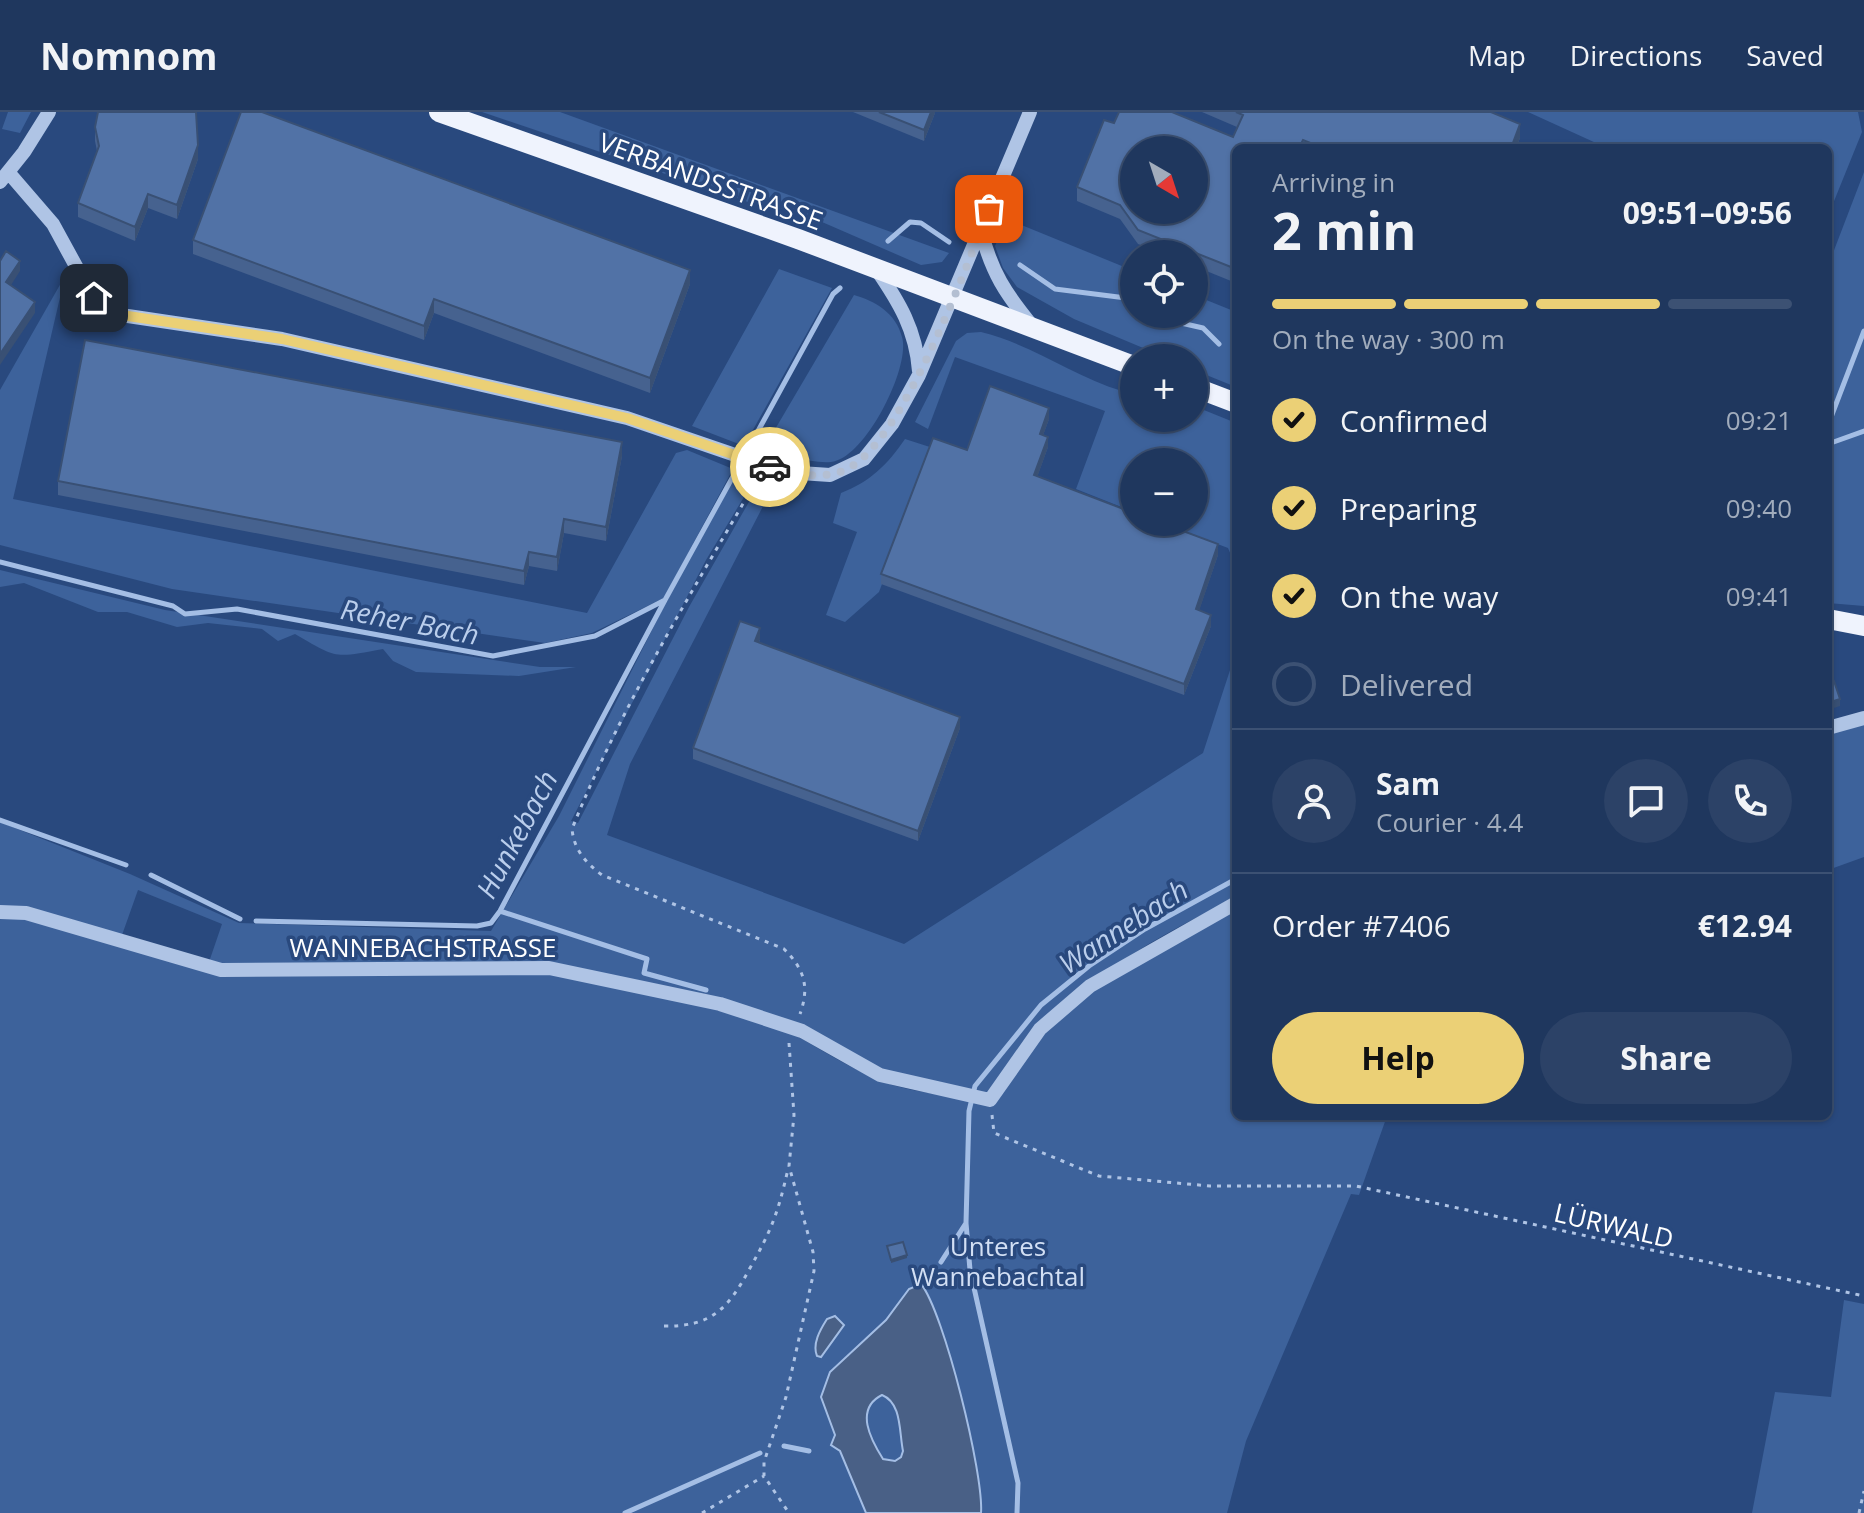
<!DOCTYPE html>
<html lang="en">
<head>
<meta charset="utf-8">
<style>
	body { margin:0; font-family:"Open Sans",sans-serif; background:#2c4267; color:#f1f3f6; height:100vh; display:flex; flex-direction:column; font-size:30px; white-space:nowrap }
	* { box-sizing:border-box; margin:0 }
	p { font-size:26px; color:#a1acbc }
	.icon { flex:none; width:44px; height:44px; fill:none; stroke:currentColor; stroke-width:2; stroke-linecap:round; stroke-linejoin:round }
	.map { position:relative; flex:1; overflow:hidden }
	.details { position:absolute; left:1232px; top:32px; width:600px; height:976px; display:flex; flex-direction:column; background:#1f375e; border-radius:12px; box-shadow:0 2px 6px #0004,0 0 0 2px #3c5173 }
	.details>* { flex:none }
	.needle { width:52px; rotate:141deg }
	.tools { position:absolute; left:1120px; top:24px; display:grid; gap:16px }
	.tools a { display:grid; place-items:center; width:88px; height:88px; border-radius:50%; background:#1f375e; box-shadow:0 2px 6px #0004,0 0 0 2px #3c5173; font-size:40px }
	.pin { position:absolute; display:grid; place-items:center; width:68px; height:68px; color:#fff; margin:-34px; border-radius:16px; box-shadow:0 4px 12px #0006 }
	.courier { position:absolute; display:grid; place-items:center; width:80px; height:80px; margin:-40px; border:6px solid #ebd076; border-radius:50%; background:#fff; color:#222; box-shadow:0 2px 10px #0007 }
	.head em { font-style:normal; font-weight:700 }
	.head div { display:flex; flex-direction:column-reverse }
	.head { display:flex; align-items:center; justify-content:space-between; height:136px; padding:0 40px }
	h1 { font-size:52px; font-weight:700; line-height:60px }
	.bar { display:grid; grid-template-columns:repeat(4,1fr); gap:12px 8px; align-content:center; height:96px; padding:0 40px }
	.bar i { height:10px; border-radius:6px; background:#3c5173 }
	.bar .current { background:#ebd076 }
	.bar p { grid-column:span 4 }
	.line { display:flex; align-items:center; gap:20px; padding:0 40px; border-top:2px solid #3c5173 }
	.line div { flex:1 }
	.round { display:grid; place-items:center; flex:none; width:84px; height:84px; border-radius:42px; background:#2c4267 }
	ol { padding:0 40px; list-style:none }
	li { display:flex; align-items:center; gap:24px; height:88px }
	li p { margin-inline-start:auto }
	li .icon { padding:8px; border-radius:50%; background:#ebd076; color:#111; stroke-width:4 }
	li:last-child { color:#a1acbc }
	li i { width:44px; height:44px; border:4px solid #3c5173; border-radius:50% }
	.cta { display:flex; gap:16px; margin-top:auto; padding:16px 40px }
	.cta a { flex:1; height:92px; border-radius:48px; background:#ebd076; color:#111; font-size:32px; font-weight:700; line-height:92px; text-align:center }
	.cta a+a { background:#2c4267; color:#f1f3f6 }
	header { display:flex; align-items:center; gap:48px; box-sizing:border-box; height:112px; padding:0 40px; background:#1f375e; border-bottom:2px solid #3c5173 }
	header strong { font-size:38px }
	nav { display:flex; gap:44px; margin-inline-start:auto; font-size:28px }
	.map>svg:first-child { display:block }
	.green { fill:#3d629b; fill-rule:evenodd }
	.water { fill:#496086; stroke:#a4bee5; stroke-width:2; fill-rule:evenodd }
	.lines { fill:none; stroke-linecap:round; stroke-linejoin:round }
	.stream { stroke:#a4bee5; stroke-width:5 }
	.path { stroke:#afc4e5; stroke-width:3; stroke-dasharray:4 6; stroke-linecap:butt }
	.minor { stroke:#afc4e5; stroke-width:14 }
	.major { stroke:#eff3fd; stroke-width:20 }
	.wall { fill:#46628f }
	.shaded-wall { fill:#395074 }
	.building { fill:#5172a6; stroke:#395074; stroke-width:2; fill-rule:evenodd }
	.done { stroke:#b4bfd2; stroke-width:8; stroke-dasharray:0 14.4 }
	.route { stroke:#ebd076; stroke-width:10 }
	.labels { text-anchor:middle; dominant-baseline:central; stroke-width:7; stroke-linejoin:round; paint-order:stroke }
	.street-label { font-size:26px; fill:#fff; stroke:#29497e }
	.park-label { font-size:26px; fill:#d2dff4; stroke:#29497e }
	.water-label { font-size:28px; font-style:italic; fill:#baceec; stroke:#29497e }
</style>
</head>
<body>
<header>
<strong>Nomnom</strong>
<nav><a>Map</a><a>Directions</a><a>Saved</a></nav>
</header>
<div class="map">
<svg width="1864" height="1401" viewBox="0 0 1864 1401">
	<rect width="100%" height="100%" fill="#29497e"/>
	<!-- green -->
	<path class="green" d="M8 0H31L20 21 2 17Z
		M482 0H560L949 141 942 150 921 153 799 100 757 93Z
		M1528 0H1858L1862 20 1828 104V36H1607Z
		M1864 60V494L1828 491V154Z
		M1007 107 1134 159V202H1194V183L1236 200V275L1194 258V246H1167L1074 207 1017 175 1003 156 995 134Z
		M779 157 832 176 744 334 692 314Z
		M65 164 13 387 587 501 676 341 687 338 733 357 664 486 592 521 545 531 172 477 0 433V278Z
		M854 183C875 189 896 201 902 225 911 255 865 347 831 350 811 352 784 341 764 336Z
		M981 220C1031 232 1073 264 1122 279L1124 274 1134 277V306H1194V294L1236 311V786C1167 819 1096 859 1041 912 1021 932 1011 961 991 981L940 974 880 958 796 914 795 923C822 938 850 956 879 968 914 983 953 981 989 993L1043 920 1092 877 1236 795V1004H1387L1359 1083 1351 1082 1246 1329 1227 1401H0V800L26 801 102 818 26 795H0V710L130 762 239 811 491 819 559 704 665 492 738 359 756 365 706 448 571 709 578 711 689 495 762 367 775 371 630 652 607 723 904 832 1203 641 1232 552 1234 450 1228 436 1160 410H1194V350H1134V400L1076 377 1105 299 955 245 928 317 915 310 956 229 967 221ZM138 778 222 812 209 850 122 823Z
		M905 327 933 336 879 480 845 510 826 503 857 420 833 411 841 381C870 370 888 352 905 327Z
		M0 458 165 498 540 555H576L519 564 416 560 393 549 383 537C333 546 338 547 295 522L278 529 262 517 208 511 177 515 127 500H98L24 471 0 475Z
		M1864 612V745L1828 758V621Z
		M1844 1188 1864 1192V1401H1752L1775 1280 1831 1285Z"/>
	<!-- water -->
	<path class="water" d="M921 1172C944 1200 984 1363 981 1401H866L840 1339 831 1333 835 1323 821 1285 830 1260 886 1208 909 1177ZM882 1283C902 1291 899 1320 903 1339L901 1345 895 1349 883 1347C871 1328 854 1297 882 1283Z
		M835 1204 844 1213 821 1245 817 1244C812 1232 820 1218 827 1207Z"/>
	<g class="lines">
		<!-- stream -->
		<path class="stream" d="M888 129 910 110 921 111 949 130
			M1020 153 1055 177 1134 187
			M1155 202 1159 206 1203 216 1219 232
			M1828 313 1864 219
			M752 330 833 182 840 176
			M1828 332 1864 319
			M0 450 173 494 185 502 237 497 493 544 595 524 665 488 736 359
			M0 708 126 753
			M151 763 240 807
			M500 799 647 847 644 861 706 878
			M256 809 477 814 491 811 500 799 665 488
			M941 1150 966 1111
			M784 1334 809 1339
			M625 1401 760 1341
			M1017 1401 1018 1371 970 1158 966 1111 969 999 975 974 1041 893 1089 854 1145 817 1236 767"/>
		<!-- path -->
		<path class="path" d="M758 366C692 480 621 594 572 717 574 738 586 751 602 763L784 837C804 857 810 874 800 902
			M789 931 794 1003 789 1054 813 1140 814 1159 786 1285 764 1350V1364L789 1401
			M992 1003 994 1021 1099 1064 1210 1074H1356L1864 1184
			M664 1214C713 1215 729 1195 750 1156 772 1117 778 1101 788 1057
			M702 1401 764 1364
			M1859 1401 1864 1379"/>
		<!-- minor -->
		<path class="minor" d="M9 61 53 112 101 200 282 227 627 306 785 360 830 363 864 347 892 312 919 263 1030 0
			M0 70 24 40 49 0
			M981 119C992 161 1005 181 1033 215
			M877 158C899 190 916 218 919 259
			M1828 616 1864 606
			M0 800 26 801 221 858 549 856 720 892 802 919 880 963 990 988 1040 917 1090 874 1236 791"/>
		<!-- major -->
		<path class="major" d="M439 0 798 127 1134 254
			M1194 275 1236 291
			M1828 507 1864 514"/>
	</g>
	<!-- wall -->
	<path class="wall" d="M853 0H935V1L924 29Z
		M1202 0H1491L1520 26 1516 36H1236V171L1194 154V142H1164L1138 132 1120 107 1077 89V75L1114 11 1233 25 1237 15Z
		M95 15 198 47 177 107 148 96 135 129 78 105V91L97 39 95 29Z
		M193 128 690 172 650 281 434 201 424 228 193 142Z
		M1049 307 1043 323 1048 335 1037 365 1218 443 1199 498 1211 514 1184 583 881 472V462Z
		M622 344 606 429 564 421 557 459 529 454 524 473 58 383V369Z
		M760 527 759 531 960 616 918 729 693 647V636Z"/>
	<!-- shaded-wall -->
	<path class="shaded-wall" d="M931 0H935V1L924 29V18Z
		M1520 12V26L1516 36H1511Z
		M198 33V47L177 107V93Z
		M148 82V96L135 129V115Z
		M20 149V159L6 181V170Z
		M690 158V172L650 281V266Z
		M434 187V201L424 228V214Z
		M35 190V201L0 253V242Z
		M1049 296V307L1040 332V322Z
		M1048 325V335L1034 374V363Z
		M622 330V344L606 429V415Z
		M564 407V421L557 459V445Z
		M1218 432V443L1196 508V497Z
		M529 440V454L524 473V459Z
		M1211 503V514L1184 583V572Z
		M760 516V527L755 540V529Z
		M1840 587V594L1828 598V591Z
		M960 605V616L918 729V719Z
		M907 1143V1146L891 1151V1148Z"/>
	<!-- building -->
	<path class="building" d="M98 0H196L198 33 177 93 148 82 135 115 78 91 99 34 95 15Z
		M241 0H262L690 158 650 266 434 187 424 214 193 128Z
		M879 0H931L924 18Z
		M1119 0H1172L1233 25 1243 3 1236 0H1491L1520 12 1511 36H1323L1303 28 1299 36H1236V157L1138 118 1120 93 1077 75 1104 8 1114 11ZM1134 38H1194V98H1134Z
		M6 139 20 149 6 170 35 190 0 242V149Z
		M85 228 622 330 606 415 564 407 557 445 529 440 524 459 58 369Z
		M990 274 1049 296 1040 322 1048 325 1034 363 1134 401V410H1159L1218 432 1196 497 1211 503 1184 572 881 462 933 326 967 338Z
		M740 509 760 516 755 529 960 605 918 719 693 636Z
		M1834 569 1840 587 1828 591V571Z
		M903 1130 907 1143 891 1148 887 1134Z"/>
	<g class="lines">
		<!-- done -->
		<path class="done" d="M770 355C792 363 825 368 847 357 903 330 965 158 989 97"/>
		<!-- route -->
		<path class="route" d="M94 186 101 200 282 227 627 306 770 355"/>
	</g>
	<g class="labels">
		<!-- street labels -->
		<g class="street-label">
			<text transform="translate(711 69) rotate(20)">VERBANDSSTRASSE</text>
			<text x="423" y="835">WANNEBACHSTRASSE</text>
			<text transform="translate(1614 1113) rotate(13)">LÜRWALD</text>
		</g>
		<!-- park labels -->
		<g class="park-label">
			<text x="998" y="1134">Unteres<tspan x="998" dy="30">Wannebachtal</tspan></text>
		</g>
		<!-- water labels -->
		<g class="water-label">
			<text transform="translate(410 509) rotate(11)">Reher Bach</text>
			<text transform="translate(516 722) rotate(-62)">Hunkebach</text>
			<text transform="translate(1123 814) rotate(-33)">Wannebach</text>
		</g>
	</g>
</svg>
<div class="tools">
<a><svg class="needle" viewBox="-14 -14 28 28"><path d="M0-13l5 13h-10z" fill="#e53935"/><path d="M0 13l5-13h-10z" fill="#a1acbc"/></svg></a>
<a><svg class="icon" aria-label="locate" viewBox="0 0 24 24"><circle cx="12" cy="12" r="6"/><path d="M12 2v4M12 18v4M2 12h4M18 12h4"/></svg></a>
<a>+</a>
<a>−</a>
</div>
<div class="pin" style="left:989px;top:97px;background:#ea580c"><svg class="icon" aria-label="bag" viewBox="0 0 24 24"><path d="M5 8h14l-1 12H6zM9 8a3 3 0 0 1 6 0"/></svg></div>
<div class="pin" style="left:94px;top:186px;background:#1f2937"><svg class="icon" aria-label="home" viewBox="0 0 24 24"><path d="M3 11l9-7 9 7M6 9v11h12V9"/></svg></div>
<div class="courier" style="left:770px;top:355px"><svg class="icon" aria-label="car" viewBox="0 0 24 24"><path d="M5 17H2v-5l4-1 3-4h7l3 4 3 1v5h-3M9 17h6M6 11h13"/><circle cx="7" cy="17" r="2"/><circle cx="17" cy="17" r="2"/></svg></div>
<section class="details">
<div class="head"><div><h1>2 min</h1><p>Arriving in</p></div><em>09:51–09:56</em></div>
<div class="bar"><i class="current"></i><i class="current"></i><i class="current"></i><i></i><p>On the way · 300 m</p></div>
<ol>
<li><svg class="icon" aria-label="check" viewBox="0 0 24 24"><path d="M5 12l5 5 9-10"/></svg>Confirmed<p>09:21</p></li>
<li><svg class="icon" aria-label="check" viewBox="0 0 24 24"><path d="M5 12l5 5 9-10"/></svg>Preparing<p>09:40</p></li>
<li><svg class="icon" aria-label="check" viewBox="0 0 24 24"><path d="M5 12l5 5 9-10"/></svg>On the way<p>09:41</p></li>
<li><i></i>Delivered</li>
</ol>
<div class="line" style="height:144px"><a class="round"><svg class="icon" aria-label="person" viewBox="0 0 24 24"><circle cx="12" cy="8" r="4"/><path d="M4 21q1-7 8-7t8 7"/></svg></a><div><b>Sam</b><p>Courier · 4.4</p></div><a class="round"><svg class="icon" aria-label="chat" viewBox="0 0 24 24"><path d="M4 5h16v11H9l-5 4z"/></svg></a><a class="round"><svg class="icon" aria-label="phone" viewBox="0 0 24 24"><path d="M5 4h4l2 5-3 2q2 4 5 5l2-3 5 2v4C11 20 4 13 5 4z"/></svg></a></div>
<div class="line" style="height:104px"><div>Order #7406</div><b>€12.94</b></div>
<div class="cta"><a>Help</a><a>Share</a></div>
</section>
</div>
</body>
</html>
